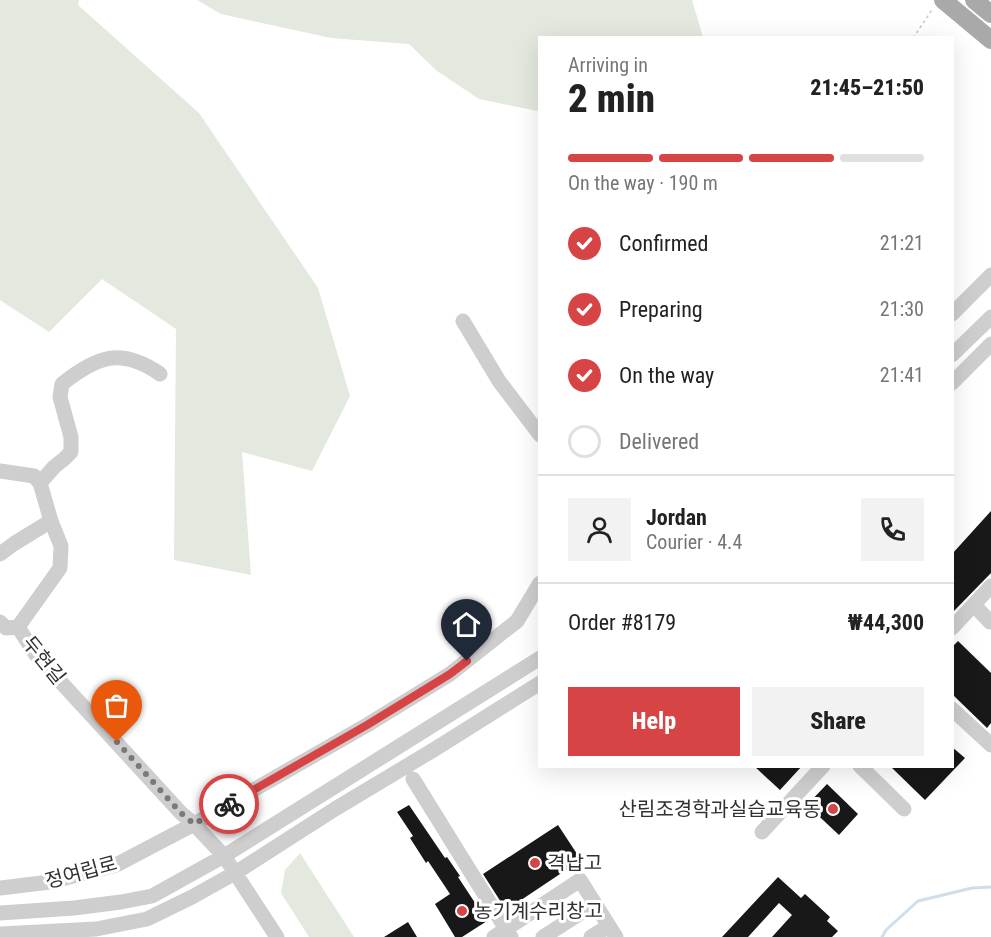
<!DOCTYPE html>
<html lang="en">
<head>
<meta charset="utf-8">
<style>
	body { margin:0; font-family:"Roboto Condensed","Noto Sans KR",sans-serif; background:#f2f2f2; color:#222; height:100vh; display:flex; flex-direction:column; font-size:22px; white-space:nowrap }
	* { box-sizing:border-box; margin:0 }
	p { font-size:20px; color:#767676 }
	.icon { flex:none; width:33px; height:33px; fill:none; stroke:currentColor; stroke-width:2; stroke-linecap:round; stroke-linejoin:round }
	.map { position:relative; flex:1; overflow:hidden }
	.panel { position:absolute; left:538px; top:36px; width:416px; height:732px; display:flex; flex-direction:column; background:#fff; border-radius:0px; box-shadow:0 6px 24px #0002 }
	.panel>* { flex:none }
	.pin { position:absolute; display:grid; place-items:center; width:51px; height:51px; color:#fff; margin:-62px -26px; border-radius:50% 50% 50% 0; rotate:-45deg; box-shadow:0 0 6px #0007 }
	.pin .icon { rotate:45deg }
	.courier { position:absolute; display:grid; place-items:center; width:60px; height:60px; margin:-30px; border:4px solid #d74446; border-radius:50%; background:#fff; color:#222; box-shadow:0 2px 8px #0007 }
	.summary em { font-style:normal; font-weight:800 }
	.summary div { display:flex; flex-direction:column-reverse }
	.summary { display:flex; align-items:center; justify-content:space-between; height:102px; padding:0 30px }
	h1 { font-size:39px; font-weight:800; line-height:45px }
	.bar { display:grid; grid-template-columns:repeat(4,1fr); gap:9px 6px; align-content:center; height:72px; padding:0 30px }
	.bar i { height:8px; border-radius:4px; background:#e0e0e0 }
	.bar .active { background:#d74446 }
	.bar p { grid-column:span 4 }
	.line { display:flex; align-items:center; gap:15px; padding:0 30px; border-top:2px solid #e0e0e0 }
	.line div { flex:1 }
	.round { display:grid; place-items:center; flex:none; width:63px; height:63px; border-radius:0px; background:#f2f2f2 }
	ol { padding:0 30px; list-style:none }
	li { display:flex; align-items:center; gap:18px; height:66px }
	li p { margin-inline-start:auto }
	li .icon { padding:6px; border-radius:50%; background:#d74446; color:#fff; stroke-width:4 }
	li:last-child { color:#767676 }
	li i { width:33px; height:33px; border:3px solid #e0e0e0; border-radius:50% }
	.action { display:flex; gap:12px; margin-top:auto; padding:12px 30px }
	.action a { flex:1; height:69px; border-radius:0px; background:#d74446; color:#fff; font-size:24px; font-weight:800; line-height:69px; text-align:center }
	.action a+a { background:#f2f2f2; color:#222 }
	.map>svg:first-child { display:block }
	.green { fill:#e3e9de }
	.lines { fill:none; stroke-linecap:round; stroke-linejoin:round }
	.stream { stroke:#cfdeea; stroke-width:3 }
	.building { fill:#181818 }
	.path { stroke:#c8c8c8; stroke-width:1.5; stroke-dasharray:3 3; stroke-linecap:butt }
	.minor { stroke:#cecece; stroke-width:15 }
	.major { stroke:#a9a9a9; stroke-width:18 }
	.done { stroke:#797979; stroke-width:6; stroke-dasharray:0 10.8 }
	.route { stroke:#d74446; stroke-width:8 }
	.poi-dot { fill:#d74446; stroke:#fff; stroke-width:2 }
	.labels { text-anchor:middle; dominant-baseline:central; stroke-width:6; stroke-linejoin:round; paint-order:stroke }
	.street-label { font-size:20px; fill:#313131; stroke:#fff }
	.poi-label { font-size:20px; fill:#313131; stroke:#fff; text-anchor:start }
</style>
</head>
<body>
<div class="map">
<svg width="991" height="937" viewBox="0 0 991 937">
	<rect width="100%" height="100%" fill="#fff"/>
	<!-- green -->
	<path class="green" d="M0 0H79L78 5 199 113 318 288 350 396 312 471 242 452 251 575 174 560 176 329 102 279 49 332 0 300Z
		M197 0H692L703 37 540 38V109L537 111 479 99 437 71 409 44 331 38 221 14Z
		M300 853 354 937H309L281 893 285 870Z"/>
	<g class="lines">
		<!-- stream -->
		<path class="stream" d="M882 937 886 930 918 901 972 888 991 887"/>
	</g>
	<!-- building -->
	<path class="building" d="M991 511V573L952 613V554Z
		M958 641 991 673V723L987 728 952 694V647Z
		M952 747 965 758 925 800 890 766H952Z
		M754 766H802L780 790Z
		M827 784 858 814 839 835 807 805Z
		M409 805 445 858 447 857 460 876 458 877 487 921 462 937H455L435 904 450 894 428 861 426 863 410 838 413 836 397 812Z
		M558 825 581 860 506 910 483 874Z
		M778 877 801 898 805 894 830 917 827 921 838 931 832 937H772L792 915 779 903 748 937H722Z
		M408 922 417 937H384Z"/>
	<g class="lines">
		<!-- path -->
		<path class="path" d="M913 38 932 10"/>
		<!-- minor -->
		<path class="minor" d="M952 314 991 275
			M463 321 499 381 540 435
			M952 355 991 317
			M952 383 991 344
			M0 471 34 476 40 483 51 521 61 546 60 568 18 627 36 655 181 813 194 824 224 856 277 937
			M40 483 54 467 64 459 71 452V437L60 397 62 384C97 356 121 347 160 374
			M0 554 15 543 51 521
			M974 605 990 622 991 621
			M0 622 6 628 18 627
			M952 628 991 586
			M952 709 991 745
			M860 766 904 809
			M413 779 511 937
			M762 832 823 766
			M0 888 50 882 116 865 194 824 367 725 450 674 517 621 540 583
			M0 913 74 908 121 902 152 896 224 856 540 658
			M0 934 96 929 147 919 192 897 235 873 335 809 435 749 540 683
			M494 937 580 880 616 937
			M543 937 595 904
			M591 937 609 926"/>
		<!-- major -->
		<path class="major" d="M943 0 991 40
			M974 0 991 14"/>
	</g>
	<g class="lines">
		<!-- done -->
		<path class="done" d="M117 742 181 813 194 824 229 804"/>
		<!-- route -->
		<path class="route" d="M229 804 367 725 450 674 467 661"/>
	</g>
	<!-- markers -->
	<g class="poi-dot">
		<circle cx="833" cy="809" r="6"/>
		<circle cx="535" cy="863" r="6"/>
		<circle cx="462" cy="911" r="6"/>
	</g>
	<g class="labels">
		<!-- street labels -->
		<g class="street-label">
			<text transform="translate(44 660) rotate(51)">두현길</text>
			<text transform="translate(81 872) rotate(-15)">정여립로</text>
		</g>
		<!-- poi labels -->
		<g class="poi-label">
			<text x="821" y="809" text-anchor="end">산림조경학과실습교육동</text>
			<text x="547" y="863">격납고</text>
			<text x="474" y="911">농기계수리창고</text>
		</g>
	</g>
</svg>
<div class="pin" style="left:117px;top:742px;background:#ea580c"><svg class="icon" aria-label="bag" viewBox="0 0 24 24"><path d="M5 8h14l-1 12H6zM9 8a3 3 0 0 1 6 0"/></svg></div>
<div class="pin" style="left:467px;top:661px;background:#1f2937"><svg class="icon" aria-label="home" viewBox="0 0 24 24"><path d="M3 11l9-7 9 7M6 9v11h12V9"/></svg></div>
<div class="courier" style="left:229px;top:804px"><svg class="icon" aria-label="bike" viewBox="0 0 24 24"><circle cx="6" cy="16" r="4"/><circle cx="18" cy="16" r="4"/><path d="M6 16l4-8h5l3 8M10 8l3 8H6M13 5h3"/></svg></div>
<section class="panel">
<div class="summary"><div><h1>2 min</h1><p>Arriving in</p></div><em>21:45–21:50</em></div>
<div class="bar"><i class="active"></i><i class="active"></i><i class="active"></i><i></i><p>On the way · 190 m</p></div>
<ol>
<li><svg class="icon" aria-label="check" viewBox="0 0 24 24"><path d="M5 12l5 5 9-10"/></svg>Confirmed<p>21:21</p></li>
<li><svg class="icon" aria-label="check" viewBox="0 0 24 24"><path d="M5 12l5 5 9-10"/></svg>Preparing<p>21:30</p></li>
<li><svg class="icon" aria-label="check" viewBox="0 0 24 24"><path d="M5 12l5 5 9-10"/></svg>On the way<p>21:41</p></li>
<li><i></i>Delivered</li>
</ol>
<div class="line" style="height:108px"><a class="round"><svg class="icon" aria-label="person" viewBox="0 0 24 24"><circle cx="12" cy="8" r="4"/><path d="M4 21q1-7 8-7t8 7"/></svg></a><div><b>Jordan</b><p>Courier · 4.4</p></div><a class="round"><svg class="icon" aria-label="phone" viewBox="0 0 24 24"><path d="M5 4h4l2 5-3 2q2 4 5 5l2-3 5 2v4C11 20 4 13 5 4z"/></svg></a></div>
<div class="line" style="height:78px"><div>Order #8179</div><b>₩44,300</b></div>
<div class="action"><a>Help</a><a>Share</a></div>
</section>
</div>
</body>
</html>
